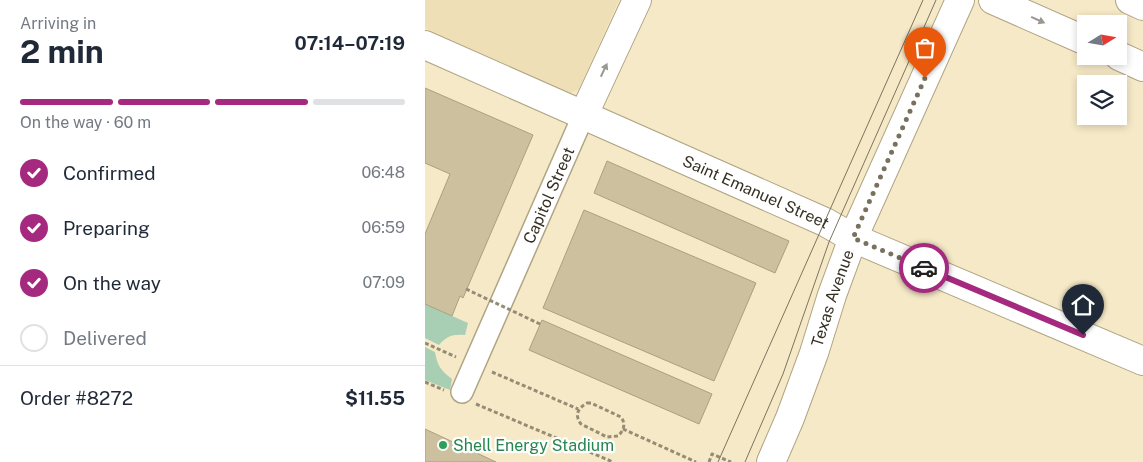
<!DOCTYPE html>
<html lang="en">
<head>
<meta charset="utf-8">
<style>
	body { margin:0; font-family:"Public Sans",sans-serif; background:#f6f6f7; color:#1f2937; height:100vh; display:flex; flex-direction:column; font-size:19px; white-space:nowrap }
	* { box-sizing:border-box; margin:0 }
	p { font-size:16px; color:#747a83 }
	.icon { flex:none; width:28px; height:28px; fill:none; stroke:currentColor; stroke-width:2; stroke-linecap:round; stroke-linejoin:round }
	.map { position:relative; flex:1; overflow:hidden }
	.side { display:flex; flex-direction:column; background:#fff; width:425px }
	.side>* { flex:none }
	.needle { width:32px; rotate:79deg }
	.fabs { position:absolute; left:652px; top:15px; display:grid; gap:10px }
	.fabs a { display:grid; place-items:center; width:50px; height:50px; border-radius:0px; background:#fff; box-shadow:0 2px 8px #0003; font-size:25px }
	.pin { position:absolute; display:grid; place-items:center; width:42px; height:42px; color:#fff; margin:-51px -21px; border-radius:50% 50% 50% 0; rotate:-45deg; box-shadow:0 0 5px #0007 }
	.pin .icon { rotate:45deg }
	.courier { position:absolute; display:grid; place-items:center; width:50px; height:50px; margin:-25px; border:4px solid #a52a7f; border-radius:50%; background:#fff; color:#222; box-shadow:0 1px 6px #0007 }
	.summary em { font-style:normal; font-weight:700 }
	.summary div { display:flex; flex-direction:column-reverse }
	.summary { display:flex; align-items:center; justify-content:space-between; height:85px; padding:0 20px }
	h1 { font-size:32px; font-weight:700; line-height:38px }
	.bar { display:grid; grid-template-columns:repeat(4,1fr); gap:8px 5px; align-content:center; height:60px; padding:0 20px }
	.bar i { height:6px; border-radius:4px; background:#e0e1e3 }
	.bar .current { background:#a52a7f }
	.bar p { grid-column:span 4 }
	.line { display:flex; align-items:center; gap:12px; padding:0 20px; border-top:1px solid #e0e1e3 }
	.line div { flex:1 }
	ol { padding:0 20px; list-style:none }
	li { display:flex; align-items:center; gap:15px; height:55px }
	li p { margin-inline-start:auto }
	li .icon { padding:5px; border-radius:50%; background:#a52a7f; color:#fff; stroke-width:4 }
	li:last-child { color:#747a83 }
	li i { width:28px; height:28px; border:2px solid #e0e1e3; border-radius:50% }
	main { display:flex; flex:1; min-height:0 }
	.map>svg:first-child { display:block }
	.built { fill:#efdfb6 }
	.green { fill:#a8cfb4 }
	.building { fill:#cdc09f; stroke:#ab9f7f }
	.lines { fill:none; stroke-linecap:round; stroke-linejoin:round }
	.minor-casing { stroke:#b0a484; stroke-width:24 }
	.tertiary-casing { stroke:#b0a484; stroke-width:30 }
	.secondary-casing { stroke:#b0a484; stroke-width:30 }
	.motorway-casing { stroke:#b0a484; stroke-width:30 }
	.path { stroke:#958c75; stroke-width:3; stroke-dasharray:4 2.5; stroke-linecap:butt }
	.minor { stroke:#fff; stroke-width:21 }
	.tertiary { stroke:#fff; stroke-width:28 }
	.secondary { stroke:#fff; stroke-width:28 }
	.motorway { stroke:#fff; stroke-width:28 }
	.tram { stroke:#7c745f; stroke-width:1 }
	.path-bridge { stroke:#958c75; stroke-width:3; stroke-dasharray:4 2.5; stroke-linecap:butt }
	.oneway { fill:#9a9891 }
	.done { stroke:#79715c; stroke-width:5; stroke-dasharray:0 9 }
	.route { stroke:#a52a7f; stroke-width:6 }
	.leisure-dot { fill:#2e9e5b; stroke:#fff; stroke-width:2 }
	.labels { text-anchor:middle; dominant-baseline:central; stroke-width:4.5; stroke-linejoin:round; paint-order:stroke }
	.street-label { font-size:16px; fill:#353023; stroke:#fff }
	.leisure-label { font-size:16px; fill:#27864d; stroke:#fff; text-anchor:start }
</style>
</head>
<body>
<main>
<section class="side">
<div class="summary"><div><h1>2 min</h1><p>Arriving in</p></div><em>07:14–07:19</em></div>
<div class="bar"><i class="current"></i><i class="current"></i><i class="current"></i><i></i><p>On the way · 60 m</p></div>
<ol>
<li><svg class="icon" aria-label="check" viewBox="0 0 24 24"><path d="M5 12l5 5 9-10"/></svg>Confirmed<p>06:48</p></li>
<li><svg class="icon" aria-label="check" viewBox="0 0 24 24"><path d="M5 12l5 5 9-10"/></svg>Preparing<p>06:59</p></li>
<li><svg class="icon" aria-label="check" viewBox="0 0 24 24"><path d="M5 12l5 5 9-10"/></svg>On the way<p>07:09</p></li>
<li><i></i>Delivered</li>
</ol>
<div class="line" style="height:65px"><div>Order #8272</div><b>$11.55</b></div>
</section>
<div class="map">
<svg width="718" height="462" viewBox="0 0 718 462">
	<rect width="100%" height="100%" fill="#f6e9c7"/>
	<!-- built -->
	<path class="built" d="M0 0H194L154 89 145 93 137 92 0 28Z"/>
	<!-- green -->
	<path class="green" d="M0 304 43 323 40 335C27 334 22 336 14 345L0 338Z
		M0 347 10 352C12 365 16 371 27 379L25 390 0 380Z"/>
	<!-- building -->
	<path class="building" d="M0 88 108 135 38 298 35 296 27 316 0 304V234L25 174 0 163Z
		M182 161 364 241 350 273 169 193Z
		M159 210 331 283 289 381 118 308Z
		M117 320 287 394 274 424 104 350Z
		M0 429 71 462H0Z"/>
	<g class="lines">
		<defs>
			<g id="minor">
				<path id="s1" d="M37 392 159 114"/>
			</g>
			<g id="tertiary">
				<path id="s2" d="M0 45 400 222 428 238 718 361"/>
				<path d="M159 114 212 0"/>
			</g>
			<g id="secondary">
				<path d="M568 0 661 41"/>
				<path d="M694 56 718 67"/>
				<path id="s3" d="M346 462 365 418 389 353 407 295 428 238 535 0"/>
			</g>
			<path id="motorway" d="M705 0 718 6"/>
		</defs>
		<!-- minor casing -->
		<use href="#minor" class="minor-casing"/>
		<!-- tertiary casing -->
		<use href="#tertiary" class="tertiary-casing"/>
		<!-- secondary casing -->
		<use href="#secondary" class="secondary-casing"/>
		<!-- motorway casing -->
		<use href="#motorway" class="motorway-casing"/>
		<!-- path -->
		<path class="path" d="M0 343 31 357
			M67 372 153 409
			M0 382 19 390
			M162 403H166L196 417C201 424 199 430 193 436L182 437 156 424C149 415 153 408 162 403Z
			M51 404 188 462
			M198 429 271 462
			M284 462 287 454 306 462"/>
		<!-- minor -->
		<use href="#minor" class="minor"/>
		<!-- tertiary -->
		<use href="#tertiary" class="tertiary"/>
		<!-- secondary -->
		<use href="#secondary" class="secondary"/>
		<!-- motorway -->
		<use href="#motorway" class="motorway"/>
		<!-- tram -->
		<path class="tram" d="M293 462 498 0
			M320 462 358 374 404 242 511 0"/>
		<!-- path-bridge -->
		<path class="path-bridge" d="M41 289 115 324"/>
	</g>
	<!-- one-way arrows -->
	<defs><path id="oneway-solid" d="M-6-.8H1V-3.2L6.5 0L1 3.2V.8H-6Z" transform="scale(1.25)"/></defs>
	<g class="oneway">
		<use href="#oneway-solid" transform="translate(613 20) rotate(24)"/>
		<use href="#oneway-solid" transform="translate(179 70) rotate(-65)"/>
	</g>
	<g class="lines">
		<!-- done -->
		<path class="done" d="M499 268 428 238 500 78"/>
		<!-- route -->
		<path class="route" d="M499 268 658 335"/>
	</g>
	<!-- markers -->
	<circle class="leisure-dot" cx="18" cy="445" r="5"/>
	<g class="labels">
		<!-- street labels -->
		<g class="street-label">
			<text stroke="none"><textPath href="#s2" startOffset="362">Saint Emanuel Street</textPath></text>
			<text stroke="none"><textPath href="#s1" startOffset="215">Capitol Street</textPath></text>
			<text stroke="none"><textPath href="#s3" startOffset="175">Texas Avenue</textPath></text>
		</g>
		<!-- leisure labels -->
		<g class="leisure-label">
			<text x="28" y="445">Shell Energy Stadium</text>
		</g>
	</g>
</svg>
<div class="fabs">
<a><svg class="needle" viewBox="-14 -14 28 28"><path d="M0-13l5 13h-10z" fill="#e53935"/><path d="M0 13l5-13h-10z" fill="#747a83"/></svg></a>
<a><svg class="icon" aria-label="layers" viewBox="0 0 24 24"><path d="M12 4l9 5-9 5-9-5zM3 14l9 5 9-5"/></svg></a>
</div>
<div class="pin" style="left:500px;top:78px;background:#ea580c"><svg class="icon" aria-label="bag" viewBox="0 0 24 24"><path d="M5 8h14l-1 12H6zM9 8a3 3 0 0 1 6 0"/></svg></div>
<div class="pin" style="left:658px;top:335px;background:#1f2937"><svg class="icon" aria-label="home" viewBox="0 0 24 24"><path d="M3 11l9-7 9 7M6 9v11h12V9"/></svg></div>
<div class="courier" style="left:499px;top:268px"><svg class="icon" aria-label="car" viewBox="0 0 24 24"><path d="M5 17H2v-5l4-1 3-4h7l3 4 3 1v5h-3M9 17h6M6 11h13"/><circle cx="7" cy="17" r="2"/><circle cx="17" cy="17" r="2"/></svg></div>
</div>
</main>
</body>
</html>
